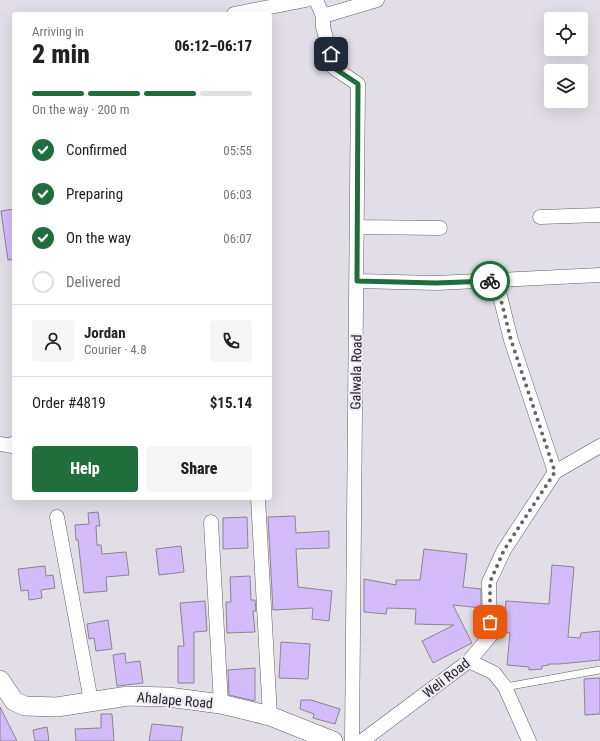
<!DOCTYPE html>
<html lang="en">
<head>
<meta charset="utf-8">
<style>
	body { margin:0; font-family:"Roboto Condensed",sans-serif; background:#f6f6f6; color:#222; height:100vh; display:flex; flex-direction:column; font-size:15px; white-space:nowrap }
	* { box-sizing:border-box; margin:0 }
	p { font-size:13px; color:#767676 }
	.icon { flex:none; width:22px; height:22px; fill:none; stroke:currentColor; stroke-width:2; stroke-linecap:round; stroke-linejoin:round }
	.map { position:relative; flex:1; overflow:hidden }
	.sheet { position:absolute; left:12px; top:12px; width:260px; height:488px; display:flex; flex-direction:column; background:#fff; border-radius:4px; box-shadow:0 4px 16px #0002 }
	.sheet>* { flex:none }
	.tools { position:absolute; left:544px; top:12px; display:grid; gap:8px }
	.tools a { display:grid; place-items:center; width:44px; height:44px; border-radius:4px; background:#fff; box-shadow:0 4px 16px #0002; font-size:20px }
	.pin { position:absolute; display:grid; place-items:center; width:34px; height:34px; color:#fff; margin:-17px; border-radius:8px; box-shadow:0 2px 6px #0006 }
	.courier { position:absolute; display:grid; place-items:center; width:40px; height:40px; margin:-20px; border:3px solid #206e3d; border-radius:50%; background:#fff; color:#222; box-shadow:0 1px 5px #0007 }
	.headline em { font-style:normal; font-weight:800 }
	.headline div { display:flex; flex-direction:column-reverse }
	.headline { display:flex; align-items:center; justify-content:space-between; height:68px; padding:0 20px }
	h1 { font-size:26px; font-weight:800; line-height:30px }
	.bar { display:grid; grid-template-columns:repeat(4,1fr); gap:6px 4px; align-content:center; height:48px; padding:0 20px }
	.bar i { height:5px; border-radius:3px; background:#e0e0e0 }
	.bar .selected { background:#206e3d }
	.bar p { grid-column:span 4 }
	.line { display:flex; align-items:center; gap:10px; padding:0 20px; border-top:1px solid #e0e0e0 }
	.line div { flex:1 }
	.round { display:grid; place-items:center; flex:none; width:42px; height:42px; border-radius:4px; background:#f6f6f6 }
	ol { padding:0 20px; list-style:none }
	li { display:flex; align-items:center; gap:12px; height:44px }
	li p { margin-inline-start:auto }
	li .icon { padding:4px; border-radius:50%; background:#206e3d; color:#fff; stroke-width:4 }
	li:last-child { color:#767676 }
	li i { width:22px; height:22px; border:2px solid #e0e0e0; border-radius:50% }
	.primary-button { display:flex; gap:8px; margin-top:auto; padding:8px 20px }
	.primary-button a { flex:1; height:46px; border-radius:4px; background:#206e3d; color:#fff; font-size:16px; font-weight:800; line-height:46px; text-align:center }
	.primary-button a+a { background:#f6f6f6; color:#222 }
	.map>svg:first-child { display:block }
	.building { fill:#d3bbf9; stroke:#89868f }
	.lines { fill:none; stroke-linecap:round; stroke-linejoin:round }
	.lane-casing { stroke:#615f66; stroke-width:8 }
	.street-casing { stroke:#615f66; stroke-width:15 }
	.secondary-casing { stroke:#615f66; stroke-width:20 }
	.lane { stroke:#fff; stroke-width:7 }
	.street { stroke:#fff; stroke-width:14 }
	.secondary { stroke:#fff; stroke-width:19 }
	.done { stroke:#67666b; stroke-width:4; stroke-dasharray:0 7.2 }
	.route { stroke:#206e3d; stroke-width:5 }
	.labels { text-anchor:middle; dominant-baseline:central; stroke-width:4; stroke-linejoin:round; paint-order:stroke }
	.street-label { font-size:14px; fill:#262528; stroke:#eeebf4 }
</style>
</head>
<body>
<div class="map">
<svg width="600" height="741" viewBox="0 0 600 741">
	<rect width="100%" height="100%" fill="#e1dee7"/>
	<!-- building -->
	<path class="building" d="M14 209V259L8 260 1 211Z
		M98 512 100 526H96L97 545H101L102 554 126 552 129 575 106 577 107 591 84 593 78 540H76L75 525 89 524 88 513Z
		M295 516 296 533 329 531V548L296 549 298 587 332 591 329 621 312 619 313 608 273 610 268 517Z
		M247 517 248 548 223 549V518Z
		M181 546 184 572 159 575 156 549Z
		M424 549 467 554 463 587 481 589V608L453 605 472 643 433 663 422 641 454 625 415 624 416 609 387 608 386 614 364 612V579L396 585V580H420Z
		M552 565 574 567 568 637 580 638 581 633 600 631V660L559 664H549V665L542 666V669L529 670V667L507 665 510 633 503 632 506 601 549 604Z
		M45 566 46 576 53 575 55 588 41 590 42 598 29 600 28 590 21 591 18 569Z
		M250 576 251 600H255L256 611H253L255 632 227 633 226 602H231L230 577Z
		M205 601 207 631 194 632V683H178V646H184L180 603Z
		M108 620 112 649 96 651 94 638 89 639 87 624Z
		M281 642 310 644 308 679 279 678Z
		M125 653 126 663 140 661 143 683 117 686 113 655Z
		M255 668V701L229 695 228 670Z
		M600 678V714L585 715 584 679Z
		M301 700H311L340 709 335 724 313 718 314 714 300 709Z
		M0 707 17 741H0Z
		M101 714H112L114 741H76L75 729 101 728Z
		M152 724 183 727 181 741H149Z
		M47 727 49 741H35L33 730Z"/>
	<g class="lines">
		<defs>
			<path id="lane" d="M505 687 600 670"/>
			<path id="street" d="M316 0 323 16V27L334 68 358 84 352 741
				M234 14 306 0
				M323 16 377 0
				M540 217 600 215
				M358 227 440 228
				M496 280 511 340 555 472
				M357 281 436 283 600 275
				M0 444 12 446 14 443
				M258 498 270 716
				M57 517 91 701
				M211 522 221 704
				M469 661 494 673 505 687 529 741
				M362 741 469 661 490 636 489 582 504 550 555 472 600 446"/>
			<path id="secondary" d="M0 680 14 701 25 706 57 707 128 696 168 697 221 704 270 716 333 741"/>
		</defs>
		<!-- lane casing -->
		<use href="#lane" class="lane-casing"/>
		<!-- street casing -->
		<use href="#street" class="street-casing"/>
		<!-- secondary casing -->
		<use href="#secondary" class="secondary-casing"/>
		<!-- lane -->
		<use href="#lane" class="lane"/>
		<!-- street -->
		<use href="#street" class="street"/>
		<!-- secondary -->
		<use href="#secondary" class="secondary"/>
	</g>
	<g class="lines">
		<!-- done -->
		<path class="done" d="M490 622V582L504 550 555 472 511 340 496 280 490 281"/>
		<!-- route -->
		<path class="route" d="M331 54 334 68 358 84 357 281 436 283 490 281"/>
	</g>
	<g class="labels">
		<!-- street labels -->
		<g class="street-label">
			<text transform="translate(356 372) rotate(-89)">Galwala Road</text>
			<text transform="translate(446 678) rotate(-38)">Weli Road</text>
			<text transform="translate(175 700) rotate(5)">Ahalape Road</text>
		</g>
	</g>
</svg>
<div class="tools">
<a><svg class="icon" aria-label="locate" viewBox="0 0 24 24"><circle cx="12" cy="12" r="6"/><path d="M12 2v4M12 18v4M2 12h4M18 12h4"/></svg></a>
<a><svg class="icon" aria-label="layers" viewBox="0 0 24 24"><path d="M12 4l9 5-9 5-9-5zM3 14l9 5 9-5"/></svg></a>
</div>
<div class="pin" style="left:490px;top:622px;background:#ea580c"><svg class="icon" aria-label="bag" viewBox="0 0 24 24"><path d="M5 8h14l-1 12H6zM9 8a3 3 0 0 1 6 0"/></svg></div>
<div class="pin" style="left:331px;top:54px;background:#1f2937"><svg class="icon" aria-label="home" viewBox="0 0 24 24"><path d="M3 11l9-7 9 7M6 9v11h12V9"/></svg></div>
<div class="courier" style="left:490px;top:281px"><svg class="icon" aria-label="bike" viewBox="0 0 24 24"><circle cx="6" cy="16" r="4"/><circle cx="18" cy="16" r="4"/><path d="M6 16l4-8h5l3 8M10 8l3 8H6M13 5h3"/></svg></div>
<section class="sheet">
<div class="headline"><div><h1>2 min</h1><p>Arriving in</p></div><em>06:12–06:17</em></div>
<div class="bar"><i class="selected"></i><i class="selected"></i><i class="selected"></i><i></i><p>On the way · 200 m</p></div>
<ol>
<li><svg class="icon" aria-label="check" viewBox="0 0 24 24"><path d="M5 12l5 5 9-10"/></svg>Confirmed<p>05:55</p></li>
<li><svg class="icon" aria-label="check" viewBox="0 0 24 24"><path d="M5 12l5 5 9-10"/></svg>Preparing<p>06:03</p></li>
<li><svg class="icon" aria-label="check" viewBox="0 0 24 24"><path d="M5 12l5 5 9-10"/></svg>On the way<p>06:07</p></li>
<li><i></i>Delivered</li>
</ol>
<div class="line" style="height:72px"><a class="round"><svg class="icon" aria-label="person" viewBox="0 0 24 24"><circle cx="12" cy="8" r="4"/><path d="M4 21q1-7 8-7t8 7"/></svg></a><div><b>Jordan</b><p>Courier · 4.8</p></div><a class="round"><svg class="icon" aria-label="phone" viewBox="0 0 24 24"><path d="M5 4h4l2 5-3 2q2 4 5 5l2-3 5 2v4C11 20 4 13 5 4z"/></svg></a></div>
<div class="line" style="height:52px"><div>Order #4819</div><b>$15.14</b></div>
<div class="primary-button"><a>Help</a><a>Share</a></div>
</section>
</div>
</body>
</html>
